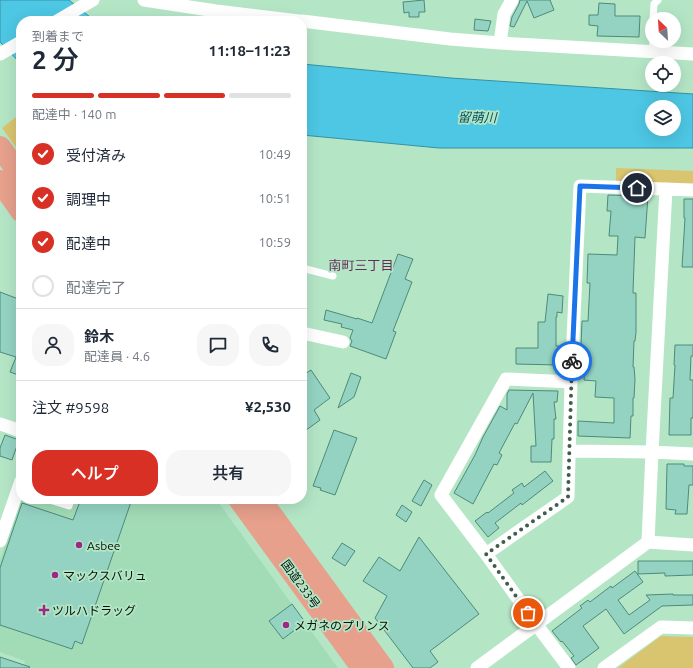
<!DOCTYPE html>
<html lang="ja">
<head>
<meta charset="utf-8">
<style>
	body { margin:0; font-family:Ubuntu,"Noto Sans JP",sans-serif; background:#f6f6f7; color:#1f2937; height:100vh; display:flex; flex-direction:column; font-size:15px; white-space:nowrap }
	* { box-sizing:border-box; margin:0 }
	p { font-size:13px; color:#747a83 }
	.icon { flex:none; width:22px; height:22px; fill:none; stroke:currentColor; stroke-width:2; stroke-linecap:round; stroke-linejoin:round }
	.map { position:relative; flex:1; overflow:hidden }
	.sheet { position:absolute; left:16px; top:16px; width:291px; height:488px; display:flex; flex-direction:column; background:#fff; border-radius:16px; box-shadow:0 4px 16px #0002 }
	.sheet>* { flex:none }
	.needle { width:26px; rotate:335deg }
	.controls { position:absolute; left:645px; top:12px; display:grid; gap:8px }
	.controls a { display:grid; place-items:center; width:36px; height:36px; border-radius:50%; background:#fff; box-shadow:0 4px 16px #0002; font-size:20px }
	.pin { position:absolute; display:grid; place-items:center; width:34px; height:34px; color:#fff; margin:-17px; border:2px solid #fff; border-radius:50%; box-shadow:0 1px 4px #0007 }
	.courier { position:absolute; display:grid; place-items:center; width:40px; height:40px; margin:-20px; border:3px solid #1a73e8; border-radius:50%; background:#fff; color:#222; box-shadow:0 1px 5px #0007 }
	.head em { font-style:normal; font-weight:600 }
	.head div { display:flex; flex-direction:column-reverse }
	.head { display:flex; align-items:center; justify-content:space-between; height:68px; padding:0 16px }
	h1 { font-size:26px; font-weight:600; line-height:30px }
	.bar { display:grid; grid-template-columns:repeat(4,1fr); gap:6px 4px; align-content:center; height:48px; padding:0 16px }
	.bar i { height:5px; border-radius:3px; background:#e0e1e3 }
	.bar .active { background:#d93025 }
	.bar p { grid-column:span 4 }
	.line { display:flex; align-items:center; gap:10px; padding:0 16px; border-top:1px solid #e0e1e3 }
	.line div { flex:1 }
	.round { display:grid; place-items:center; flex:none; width:42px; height:42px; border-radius:16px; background:#f6f6f7 }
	ol { padding:0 16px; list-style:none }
	li { display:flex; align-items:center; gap:12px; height:44px }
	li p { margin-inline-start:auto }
	li .icon { padding:4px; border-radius:50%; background:#d93025; color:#fff; stroke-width:4 }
	li:last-child { color:#747a83 }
	li i { width:22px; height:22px; border:2px solid #e0e1e3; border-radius:50% }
	.action { display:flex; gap:8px; margin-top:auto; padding:8px 16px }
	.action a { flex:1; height:46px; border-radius:16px; background:#d93025; color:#fff; font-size:16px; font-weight:600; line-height:46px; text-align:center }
	.action a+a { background:#f6f6f7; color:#1f2937 }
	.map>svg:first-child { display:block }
	.built { fill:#a2dcb7 }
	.green { fill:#d9c46f }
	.water { fill:#4dc7e4; stroke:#3691a2; fill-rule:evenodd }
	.building { fill:#94d3c2; stroke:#4d8a7b }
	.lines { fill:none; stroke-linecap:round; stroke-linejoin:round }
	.service { stroke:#fff; stroke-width:7 }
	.minor { stroke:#fff; stroke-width:13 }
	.trunk { stroke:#e6a08c; stroke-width:22 }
	.done { stroke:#405c4a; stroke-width:4; stroke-dasharray:0 7.2 }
	.route { stroke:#1a73e8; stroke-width:5 }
	.poi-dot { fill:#9a2886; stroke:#b4e6c6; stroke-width:1.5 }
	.labels { text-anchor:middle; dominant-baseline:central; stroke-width:3.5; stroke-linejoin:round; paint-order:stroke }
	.poi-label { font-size:12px; fill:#021208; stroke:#b4e6c6; text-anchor:start }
	.street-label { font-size:12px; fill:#021208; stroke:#b4e6c6 }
	.water-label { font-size:13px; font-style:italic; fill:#06505f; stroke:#b4e6c6 }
	.neighbourhood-label { font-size:13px; fill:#642c58; stroke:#b4e6c6 }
</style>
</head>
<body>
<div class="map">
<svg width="693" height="668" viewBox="0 0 693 668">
	<rect width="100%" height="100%" fill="#b4e6c6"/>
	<!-- built -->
	<path class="built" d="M21 499H216L338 668H23L25 661 0 652V560Z"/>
	<!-- green -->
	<path class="green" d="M20 114H21V154L2 128Z
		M616 168 693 171V186L616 183Z
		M661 636 693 637V668H618Z"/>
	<!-- water -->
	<path class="water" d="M0 0H69L95 21H21V64L0 42Z
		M302 64 451 78 693 94V148H439L302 135ZM652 107H674V129H652Z"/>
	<!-- building -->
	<path class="building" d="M424 0 425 12H419V17H409V12L404 13 403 2Z
		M520 0H550L554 10 534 18 527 1 514 27 510 26 512 17 519 4Z
		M599 3 615 4V16H640L639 37 597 36 598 26 589 25V15H598Z
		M475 19 491 21 488 31 474 30Z
		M608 195 648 196 645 238 635 237 633 292V293H636V332L635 341H634L633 367H634L635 379 634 398H633V416H631L630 438 578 436V421L614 423V398L595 397 596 381 584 380 585 352H583V345H581L582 321H588L590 283H587L588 254 617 255 618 236H609L611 211H607Z
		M684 199H693V267H682L685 218H684Z
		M398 254 413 259 405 279 412 282 393 331 396 332 386 359 350 346 352 341 350 338 353 330 341 327 342 324 324 320 326 310 357 319V318L372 323Z
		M0 292 21 300V376L10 372 16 357 0 352Z
		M548 294 563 296 562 313 557 312V317H556V346H559L558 365 516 364V348H538V322H545Z
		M675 345H693V356H691L690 380H693V418H691V435H669L670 398H673L675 365H674Z
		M311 370 330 398 314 410 320 420 302 433V376Z
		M351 373 361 377 354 397 338 408Z
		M509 390 558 391 557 402H554L556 419H554V439H552L551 462H531V446H536L533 393 517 424 515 423 499 453 502 455 497 465 494 464 473 504 454 493 475 455 483 437 500 406 507 410V394Z
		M334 430 357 438 335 495 320 490 321 488 313 486Z
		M5 435 19 440 12 460 0 456V448Z
		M667 464H684V466H693V485H689L687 514H675L676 510 666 509Z
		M545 471 553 481 522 505 521 503 495 523 499 528 488 537 475 521 487 512 488 513 514 493 512 490 522 483 524 487Z
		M424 480 432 485 421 506 412 501Z
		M81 499H132L82 644 75 641 72 649 0 625V568L22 503 73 520Z
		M402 505 412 512 406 522 396 515Z
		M419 537 479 614 430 651 438 662 430 668H413L375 618 387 596 363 581 379 557 400 571Z
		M342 543 355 551 345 566 332 558Z
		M638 561H693V575L665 576V573L638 574Z
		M635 571 643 582 618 600 629 615 650 600 646 595 673 594V595H693V605L662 606 624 634 606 609 583 626 599 648 576 665 571 658 574 656 562 641 561 642 552 631 582 608 580 606 588 600 590 602 611 586 612 588Z
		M292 604 305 622 283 639 269 621Z
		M0 657 30 667 29 668H0Z"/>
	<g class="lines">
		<!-- service -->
		<path class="service" d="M653 19 654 4 658 0
			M652 52 653 41
			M302 268 333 276
			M46 499 69 506 71 499"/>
		<!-- minor -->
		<path class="minor" d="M144 0 216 11 299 21
			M57 21 93 0
			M302 21 450 39 500 43 693 54
			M500 43 504 14 512 0
			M0 54 21 42
			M302 333 343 342
			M0 424 21 431
			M569 451 652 452 693 454
			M0 541 21 481
			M648 542 652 452 666 189
			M486 554 568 497 571 382 580 186 693 190
			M477 668 648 542 693 545
			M569 668 536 624 486 554 441 495 506 379 571 382
			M604 668 661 627 693 628"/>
		<!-- trunk -->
		<path class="trunk" d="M0 147 21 176
			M0 181 21 211
			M239 499 362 668
			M260 499 383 668"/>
	</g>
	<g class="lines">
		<!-- done -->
		<path class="done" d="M528 613 486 554 568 497 572 361"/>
		<!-- route -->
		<path class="route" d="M572 361 580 186 637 188"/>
	</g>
	<!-- markers -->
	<g class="poi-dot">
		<circle cx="79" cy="545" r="4"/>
		<circle cx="55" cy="575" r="4"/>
		<path d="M42 604h4v4h4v4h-4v4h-4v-4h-4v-4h4z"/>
		<circle cx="286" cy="625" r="4"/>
	</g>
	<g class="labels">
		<!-- poi labels -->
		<g class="poi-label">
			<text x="87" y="545">Asbee</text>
			<text x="63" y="575">マックスバリュ</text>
			<text x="52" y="610">ツルハドラッグ</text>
			<text x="294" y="625">メガネのプリンス</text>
		</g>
		<!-- street labels -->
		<g class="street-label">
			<text transform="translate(301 584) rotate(54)">国道233号</text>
		</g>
		<!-- water labels -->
		<g class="water-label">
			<text transform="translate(477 117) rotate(1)">留萌川</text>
		</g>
		<!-- neighbourhood labels -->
		<g class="neighbourhood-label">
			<text x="361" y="265">南町三丁目</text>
		</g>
	</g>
</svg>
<div class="controls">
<a><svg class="needle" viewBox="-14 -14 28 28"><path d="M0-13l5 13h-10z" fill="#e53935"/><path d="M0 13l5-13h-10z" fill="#747a83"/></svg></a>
<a><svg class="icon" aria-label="locate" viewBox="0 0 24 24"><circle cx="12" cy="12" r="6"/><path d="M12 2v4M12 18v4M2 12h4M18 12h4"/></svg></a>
<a><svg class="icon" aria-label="layers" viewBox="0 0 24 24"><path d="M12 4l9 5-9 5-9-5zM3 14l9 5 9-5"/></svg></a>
</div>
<div class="pin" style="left:528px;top:613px;background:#ea580c"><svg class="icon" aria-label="bag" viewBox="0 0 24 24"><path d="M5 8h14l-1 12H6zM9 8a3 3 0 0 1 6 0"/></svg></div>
<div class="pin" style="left:637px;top:188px;background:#1f2937"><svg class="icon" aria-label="home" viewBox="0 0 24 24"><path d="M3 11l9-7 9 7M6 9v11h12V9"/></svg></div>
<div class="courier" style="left:572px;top:361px"><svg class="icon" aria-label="bike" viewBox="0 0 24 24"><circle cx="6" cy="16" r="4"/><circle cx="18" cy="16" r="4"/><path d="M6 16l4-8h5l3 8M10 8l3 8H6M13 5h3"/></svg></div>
<section class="sheet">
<div class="head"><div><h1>2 分</h1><p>到着まで</p></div><em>11:18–11:23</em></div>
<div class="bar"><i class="active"></i><i class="active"></i><i class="active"></i><i></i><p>配達中 · 140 m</p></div>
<ol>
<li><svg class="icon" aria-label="check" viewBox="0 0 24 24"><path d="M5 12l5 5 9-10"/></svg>受付済み<p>10:49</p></li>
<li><svg class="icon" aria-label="check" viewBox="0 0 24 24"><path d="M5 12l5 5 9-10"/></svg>調理中<p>10:51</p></li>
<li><svg class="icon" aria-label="check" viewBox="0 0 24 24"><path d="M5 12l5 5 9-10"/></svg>配達中<p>10:59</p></li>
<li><i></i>配達完了</li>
</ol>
<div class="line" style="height:72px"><a class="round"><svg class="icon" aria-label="person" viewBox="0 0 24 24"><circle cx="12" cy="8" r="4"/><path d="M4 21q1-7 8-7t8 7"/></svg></a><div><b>鈴木</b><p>配達員 · 4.6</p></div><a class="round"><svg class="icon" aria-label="chat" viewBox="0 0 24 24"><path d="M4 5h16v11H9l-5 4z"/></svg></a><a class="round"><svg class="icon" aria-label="phone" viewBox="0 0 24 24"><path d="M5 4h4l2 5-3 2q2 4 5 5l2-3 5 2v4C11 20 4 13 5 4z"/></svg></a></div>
<div class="line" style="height:52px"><div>注文 #9598</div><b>¥2,530</b></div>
<div class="action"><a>ヘルプ</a><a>共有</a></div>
</section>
</div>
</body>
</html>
